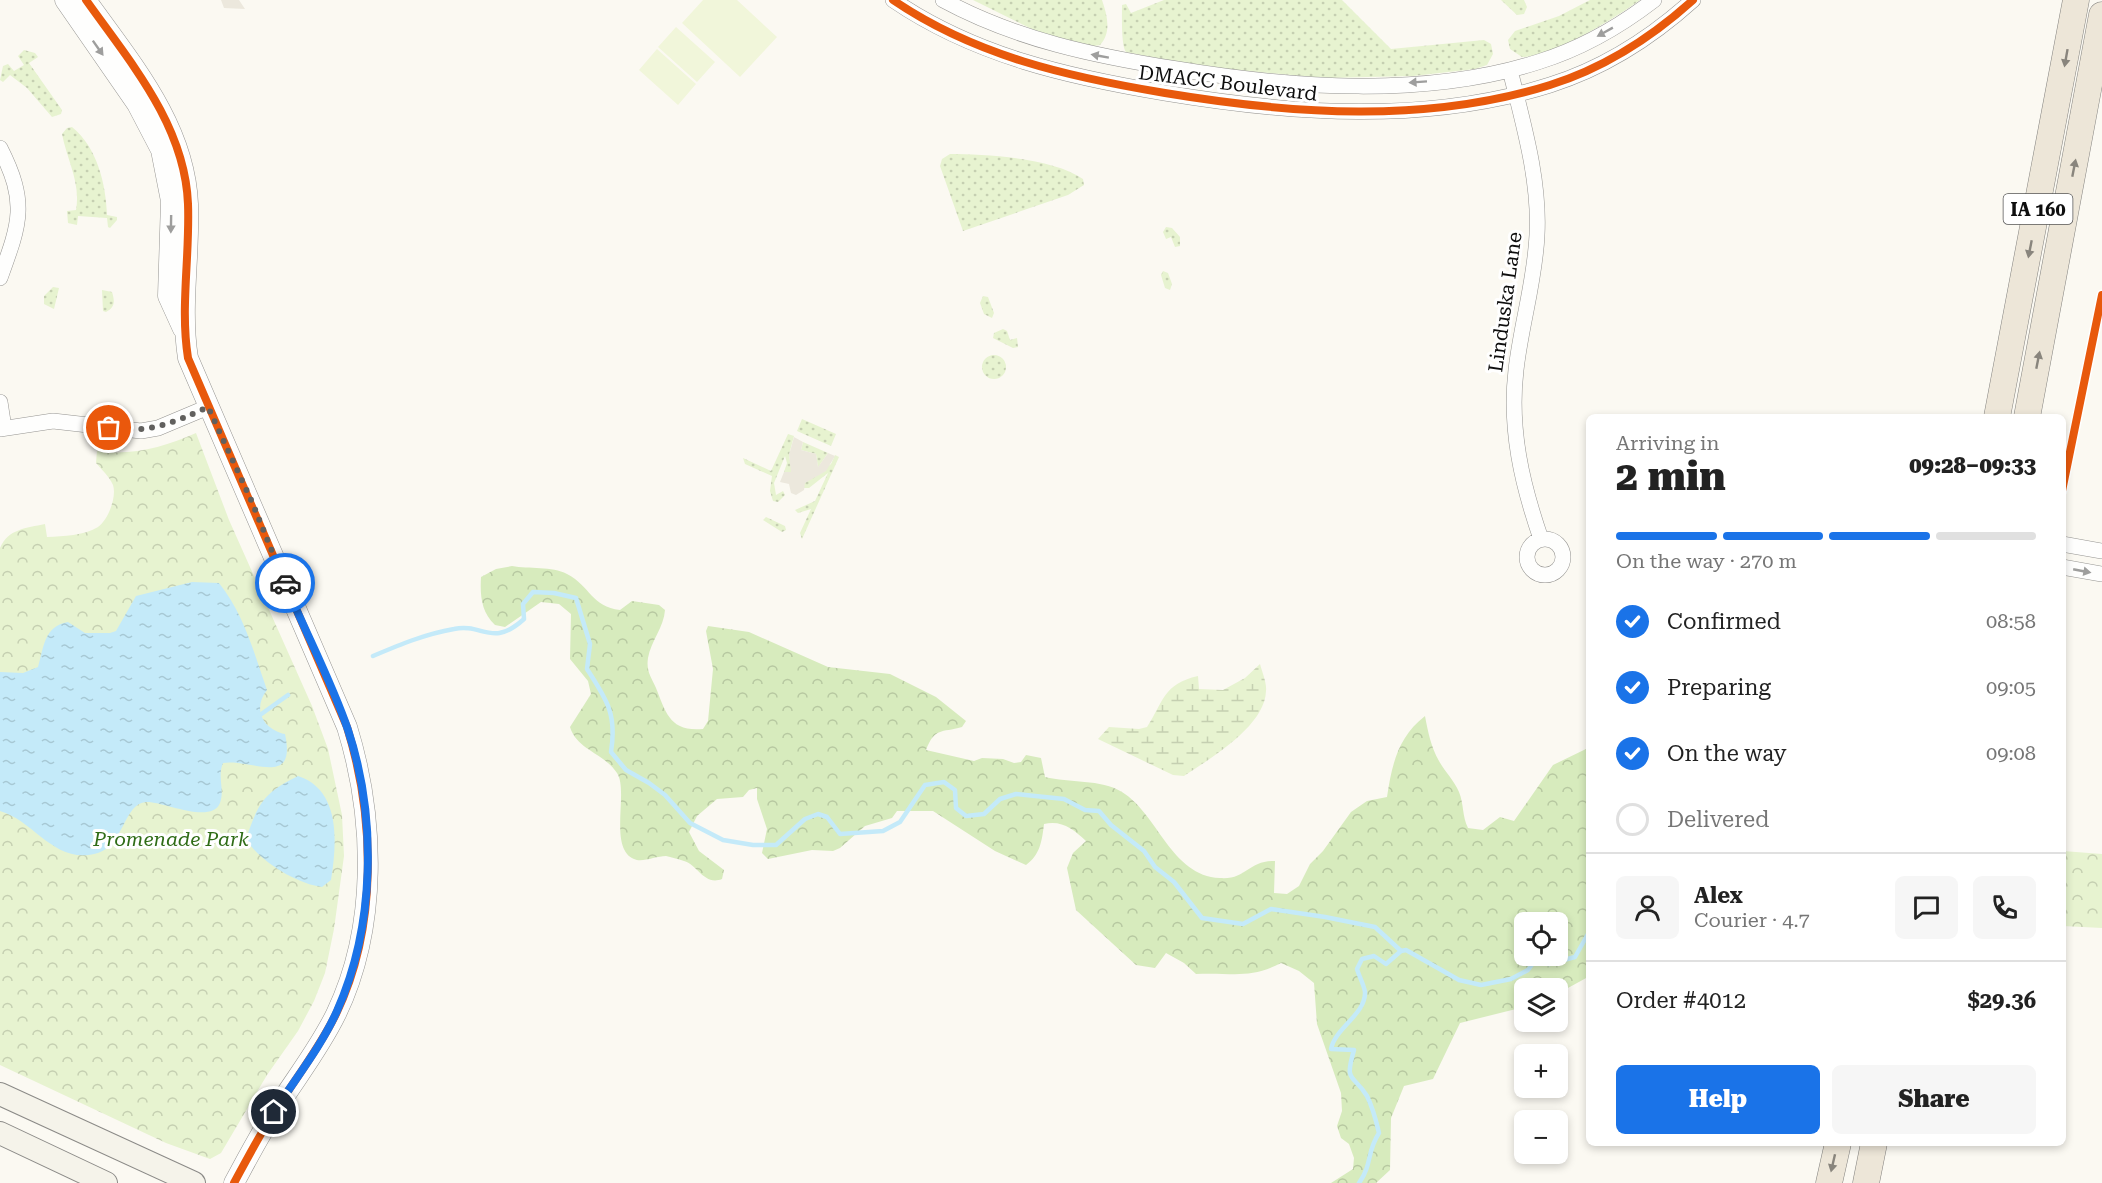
<!DOCTYPE html>
<html lang="en">
<head>
<meta charset="utf-8">
<style>
	body { margin:0; font-family:"Roboto Serif",serif; background:#f6f6f6; color:#222; height:100vh; display:flex; flex-direction:column; font-size:22px; white-space:nowrap }
	* { box-sizing:border-box; margin:0 }
	p { font-size:20px; color:#767676 }
	.icon { flex:none; width:33px; height:33px; fill:none; stroke:currentColor; stroke-width:2; stroke-linecap:round; stroke-linejoin:round }
	.map { position:relative; flex:1; overflow:hidden }
	.details { position:absolute; left:1586px; top:414px; width:480px; height:732px; display:flex; flex-direction:column; background:#fff; border-radius:9px; box-shadow:0 3px 9px #0003 }
	.details>* { flex:none }
	.tools { position:absolute; left:1514px; top:912px; display:grid; gap:12px }
	.tools a { display:grid; place-items:center; width:54px; height:54px; border-radius:9px; background:#fff; box-shadow:0 3px 9px #0003; font-size:30px }
	.pin { position:absolute; display:grid; place-items:center; width:51px; height:51px; color:#fff; margin:-26px; border:3px solid #fff; border-radius:50%; box-shadow:0 2px 6px #0007 }
	.courier { position:absolute; display:grid; place-items:center; width:60px; height:60px; margin:-30px; border:4px solid #1a73e8; border-radius:50%; background:#fff; color:#222; box-shadow:0 2px 8px #0007 }
	.headline em { font-style:normal; font-weight:800 }
	.headline div { display:flex; flex-direction:column-reverse }
	.headline { display:flex; align-items:center; justify-content:space-between; height:102px; padding:0 30px }
	h1 { font-size:39px; font-weight:800; line-height:45px }
	.bar { display:grid; grid-template-columns:repeat(4,1fr); gap:9px 6px; align-content:center; height:72px; padding:0 30px }
	.bar i { height:8px; border-radius:4px; background:#e0e0e0 }
	.bar .selected { background:#1a73e8 }
	.bar p { grid-column:span 4 }
	.line { display:flex; align-items:center; gap:15px; padding:0 30px; border-top:2px solid #e0e0e0 }
	.line div { flex:1 }
	.round { display:grid; place-items:center; flex:none; width:63px; height:63px; border-radius:9px; background:#f6f6f6 }
	ol { padding:0 30px; list-style:none }
	li { display:flex; align-items:center; gap:18px; height:66px }
	li p { margin-inline-start:auto }
	li .icon { padding:6px; border-radius:50%; background:#1a73e8; color:#fff; stroke-width:4 }
	li:last-child { color:#767676 }
	li i { width:33px; height:33px; border:3px solid #e0e0e0; border-radius:50% }
	.primary-button { display:flex; gap:12px; margin-top:auto; padding:12px 30px }
	.primary-button a { flex:1; height:69px; border-radius:9px; background:#1a73e8; color:#fff; font-size:24px; font-weight:800; line-height:69px; text-align:center }
	.primary-button a+a { background:#f6f6f6; color:#222 }
	.map>svg:first-child { display:block }
	.grass { fill:url(#grass-dots) }
	.forest { fill:url(#forest-crowns); fill-rule:evenodd }
	.wetland { fill:url(#wetland-marsh) }
	.park { fill:url(#park-crowns) }
	.pitch { fill:#f1f6da }
	.plaza { fill:#ece8dd }
	.water { fill:url(#water-ripples) }
	.lines { fill:none; stroke-linecap:round; stroke-linejoin:round }
	.stream { stroke:#c4eaf9; stroke-width:4.5 }
	.minor-casing { stroke:#959491; stroke-width:16 }
	.tertiary-casing { stroke:#959491; stroke-width:21 }
	.secondary-casing { stroke:#8b8a87; stroke-width:24 }
	.primary-casing { stroke:#82817e; stroke-width:27 }
	.minor { stroke:#fefefd; stroke-width:15 }
	.tertiary { stroke:#fefefd; stroke-width:20 }
	.secondary { stroke:#f5f3ea; stroke-width:22 }
	.primary { stroke:#ede6d8; stroke-width:26 }
	.cycleway-casing { stroke:#fff; stroke-width:11 }
	.cycleway { stroke:#e8590c; stroke-width:8 }
	.oneway { fill:#9e9e9d }
	.oneway2 { fill:#89857d }
	.done { stroke:#61605e; stroke-width:6; stroke-dasharray:0 10.8 }
	.route { stroke:#1a73e8; stroke-width:8 }
	.labels { text-anchor:middle; dominant-baseline:central; stroke-width:6; stroke-linejoin:round; paint-order:stroke }
	.shield { fill:#fff; stroke:#565656; stroke-width:1.5 }
	.shield-label { font-size:18px; font-weight:bold; fill:#0e0e0e }
	.street-label { font-size:20px; fill:#0e0e0e; stroke:#fff }
	.park-label { font-size:20px; font-style:italic; fill:#2f6c17; stroke:#fff }
</style>
</head>
<body>
<div class="map">
<svg width="2102" height="1183" viewBox="0 0 2102 1183">
	<defs>
		<pattern id="grass-dots" width="8" height="8" patternUnits="userSpaceOnUse" patternTransform="scale(1.5)"><rect width="8" height="8" fill="#e7f3d0"/><path d="M2 2h.1M6 6h.1" fill="none" stroke="#c5cfb1" stroke-width="1.8" stroke-linecap="round"/></pattern>
		<pattern id="forest-crowns" width="20" height="18" patternUnits="userSpaceOnUse" patternTransform="scale(1.5)"><rect width="20" height="18" fill="#d7ebbd"/><path d="M2 6a3 3 0 1 1 6 0M12 15a3 3 0 1 1 6 0" fill="none" stroke="#b7c8a1"/></pattern>
		<pattern id="wetland-marsh" width="20" height="14" patternUnits="userSpaceOnUse" patternTransform="scale(1.5)"><rect width="20" height="14" fill="#e7f3d0"/><path d="M1 5h8M5 5V1M11 12h8M15 12V8" fill="none" stroke="#c5cfb1"/></pattern>
		<pattern id="park-crowns" width="20" height="18" patternUnits="userSpaceOnUse" patternTransform="scale(1.5)"><rect width="20" height="18" fill="#e7f3d0"/><path d="M2 6a3 3 0 1 1 6 0M12 15a3 3 0 1 1 6 0" fill="none" stroke="#c5cfb1"/></pattern>
		<pattern id="water-ripples" width="26" height="14" patternUnits="userSpaceOnUse" patternTransform="scale(1.5)"><rect width="26" height="14" fill="#c4eaf9"/><path d="M2 4q2-2 4 0t4 0M15 11q2-2 4 0t4 0" fill="none" stroke="#a7c8d4"/></pattern>
	</defs>
	<rect width="100%" height="100%" fill="#fbf9f2"/>
	<!-- grass -->
	<path class="grass" d="M973 0H1102C1107 15 1112 32 1100 45L1094 46 1042 34Z
		M1164 0H1342L1391 49 1484 40 1491 44 1493 54 1487 65 1475 69 1413 76 1324 78 1203 67 1126 52C1121 46 1122 14 1122 5L1126 4 1131 13Z
		M1501 0H1524L1527 7 1524 14 1517 15Z
		M1590 0H1640C1615 18 1553 57 1522 57L1510 49 1508 40 1515 31 1559 16Z
		M24 50 35 53 38 57 29 63 62 110 61 114 52 117 27 88 10 75 3 82 0 80 3 66 8 64 14 71 24 65 18 56Z
		M72 127C97 147 106 184 107 215L117 217V220L110 228 108 227 107 218 78 216 77 225 68 223 67 211 76 210C81 183 67 160 62 134L67 128Z
		M950 154C986 154 1053 158 1083 179L1084 185 1068 195 963 231 940 166 942 159Z
		M1166 227 1172 228 1180 237V246L1175 247 1171 237 1166 239 1163 232Z
		M1163 271 1168 273 1172 284 1170 290 1165 288 1161 275Z
		M53 287 59 288 54 309 44 304V296Z
		M102 290 112 292C115 302 115 307 106 312L103 311Z
		M983 296 988 297 994 313 992 318 984 314 980 303Z
		M1003 329 1007 331 1010 340 1017 338 1018 347 1013 348 993 338 994 333Z
		M982 367a12 12 0 1 1 24 0a12 12 0 1 1-24 0Z
		M802 419 836 434 831 446 797 431Z
		M788 434 794 436 789 455 792 472H784L787 463 785 456 774 483 776 495 783 491 785 495 778 502 773 501 770 491 772 476 745 464 743 458 771 471Z
		M803 442 828 453 819 466 818 468 816 454 801 450Z
		M835 455 839 457 802 539 800 533 811 509 798 513 795 510 815 501 828 473 809 488H804V483L831 464Z
		M766 517 785 526 786 530 782 532 763 520Z"/>
	<!-- forest -->
	<path class="forest" d="M512 566C529 569 552 566 567 574 590 586 592 607 620 610L632 601 659 605 665 610C664 627 651 641 648 658 646 671 651 677 656 688 666 713 670 732 703 729L708 721 713 669 706 631 708 626 749 632 828 667 890 674 936 697 966 721 962 727C941 733 935 727 926 750L974 761 982 758 1003 759 1014 763 1021 762 1026 755 1041 758 1045 777C1069 783 1101 779 1122 792 1158 814 1171 876 1220 878 1247 880 1248 860 1275 861L1274 893 1287 894 1299 886 1310 864 1323 851 1351 812 1367 801 1387 797C1392 764 1398 737 1425 716 1428 732 1431 747 1439 761 1445 772 1454 780 1459 792 1464 804 1462 816 1468 828L1483 830 1500 817 1514 821 1553 765 1588 748V977L1557 994V988H1524V1007L1460 1023 1433 1079 1404 1086 1391 1118 1390 1170 1376 1183H1331L1353 1169 1354 1158 1349 1144 1341 1138 1337 1126 1342 1111 1341 1093 1317 1024 1314 983 1299 971 1281 963C1249 980 1231 972 1196 974L1184 963 1166 953 1155 968 1136 965 1076 910 1067 868 1073 853 1086 841C1073 829 1062 820 1044 824 1042 841 1040 855 1026 865L995 851 933 811H897L892 818 865 826 840 848 833 851 812 850 768 859 762 853 767 829 757 799V788L749 790 743 797 717 799 697 816 689 832 699 851 724 870 722 879C704 886 698 865 684 861 678 859 671 857 666 856 656 856 642 863 634 859 608 848 629 791 617 773 604 753 577 750 570 727L591 694 588 681 570 659 571 614 559 604 541 602 505 627 495 625C481 612 480 595 481 577L496 569ZM1524 922H1557V956H1524Z"/>
	<!-- wetland -->
	<path class="wetland" d="M1260 664C1262 672 1267 683 1266 691 1265 726 1211 758 1184 776L1173 775 1098 739 1109 727 1139 729 1147 727C1164 701 1163 684 1198 676L1199 689 1223 690 1245 678Z"/>
	<!-- park -->
	<path class="park" d="M196 433 229 520 312 706 328 749 342 815 344 856 334 929 325 973 314 1001 298 1031 267 1075 221 1153 210 1159 166 1143 0 1065V548C8 529 26 528 45 524L47 537C64 536 83 536 98 527 108 520 117 497 113 485 109 476 102 470 96 463L97 451C132 456 165 447 196 433Z
		M2063 851 2102 854V928L2063 926Z"/>
	<!-- pitch -->
	<path class="pitch" d="M703 0H737L777 37 740 77 682 23Z
		M676 27 715 62 697 82 658 47Z
		M657 49 696 84 678 105 639 70Z"/>
	<!-- plaza -->
	<path class="plaza" d="M221 0H239L245 9 224 8Z
		M794 437 803 442 801 450 816 454 818 467 828 453 835 456 826 471 805 483 804 490 796 495 791 493 789 484 780 482 784 472H791L789 455Z"/>
	<!-- water -->
	<path class="water" d="M192 582 219 583C244 614 254 653 267 690 252 709 263 729 285 734 297 789 250 758 223 763 217 777 225 789 220 803 211 825 163 801 146 802 124 803 124 845 98 853 55 866 35 821 0 811V672L23 673 38 667C44 647 44 626 68 622L85 633H110L116 631 136 596Z
		M298 776C341 790 337 843 331 880L322 887C297 884 259 861 246 839 258 804 263 793 298 776Z"/>
	<g class="lines">
		<!-- stream -->
		<path class="stream" d="M373 656C399 645 425 634 454 629 483 623 492 648 524 619L523 604 533 592 554 593 576 598 590 644 587 669C607 700 617 714 611 752L626 770 649 783 665 795 690 823 723 840 753 845H776L805 819 818 814 827 817 840 834 883 831 900 822 925 785 944 782 955 790 956 808 966 816 984 814 1000 799 1016 794 1064 799 1085 810 1099 811 1111 825 1144 851 1155 867 1174 882 1202 918 1243 924 1271 909 1325 917 1375 927 1401 951
			M260 715 288 695
			M1359 1183C1373 1163 1366 1153 1379 1133 1376 1120 1373 1108 1367 1096 1353 1073 1344 1084 1354 1050L1331 1049C1335 1028 1366 1014 1365 992 1364 985 1359 976 1357 969L1362 959 1374 956 1386 964 1401 951 1406 950 1459 980 1481 985 1511 979 1528 970 1534 962 1549 964 1575 957 1588 934"/>
		<defs>
			<path id="minor" d="M893 0C975 56 1069 77 1165 93 1291 114 1426 124 1550 85 1604 68 1652 37 1693 0
				M943 0C1017 40 1095 56 1177 69 1292 88 1425 98 1538 62 1580 49 1619 27 1654 0
				M1510 70C1523 123 1540 180 1537 235 1535 281 1521 325 1516 370 1509 429 1522 484 1541 539
				M0 148C28 203 20 223 0 278
				M0 402 4 428
				M0 429 53 421 141 431 158 428 208 407
				M1527 557a18 18 0 1 1 36 0a18 18 0 1 1-36 0Z
				M2062 544 2102 551
				M2062 567 2102 574"/>
			<path id="tertiary" d="M65 0 137 104 161 150 171 201 168 296 183 329
				M86 0C130 62 185 125 188 204 190 256 180 308 188 358L347 727C375 818 378 927 336 1014 319 1049 295 1079 275 1111 260 1134 247 1159 234 1183"/>
			<path id="secondary" d="M0 1094 194 1183
				M0 1133 106 1183"/>
			<path id="primary" d="M1997 417 2076 0
				M2027 417 2102 15
				M1829 1183 1838 1143
				M1866 1183 1874 1143"/>
		</defs>
		<!-- minor casing -->
		<use href="#minor" class="minor-casing"/>
		<!-- tertiary casing -->
		<use href="#tertiary" class="tertiary-casing"/>
		<!-- secondary casing -->
		<use href="#secondary" class="secondary-casing"/>
		<!-- primary casing -->
		<use href="#primary" class="primary-casing"/>
		<!-- minor -->
		<use href="#minor" class="minor"/>
		<!-- tertiary -->
		<use href="#tertiary" class="tertiary"/>
		<!-- secondary -->
		<use href="#secondary" class="secondary"/>
		<!-- primary -->
		<use href="#primary" class="primary"/>
		<defs>
			<path id="cycleway" d="M86 0C130 62 185 125 188 204 190 256 180 308 188 358L347 727C375 818 378 927 336 1014 319 1049 295 1079 275 1111 260 1134 247 1159 234 1183
				M893 0C975 56 1069 77 1165 93 1291 114 1426 124 1550 85 1604 68 1652 37 1693 0
				M2062 491 2102 295"/>
		</defs>
		<!-- cycleway casing -->
		<use href="#cycleway" class="cycleway-casing"/>
		<!-- cycleway -->
		<use href="#cycleway" class="cycleway"/>
	</g>
	<!-- one-way arrows -->
	<defs><path id="oneway-solid" d="M-6-.8H1V-3.2L6.5 0L1 3.2V.8H-6Z" transform="scale(1.5)"/></defs>
	<g class="oneway">
		<use href="#oneway-solid" transform="translate(1605 32) rotate(151)"/>
		<use href="#oneway-solid" transform="translate(98 48) rotate(55)"/>
		<use href="#oneway-solid" transform="translate(1100 56) rotate(-170)"/>
		<use href="#oneway-solid" transform="translate(1418 82) rotate(176)"/>
		<use href="#oneway-solid" transform="translate(171 224) rotate(91)"/>
		<use href="#oneway-solid" transform="translate(2082 571) rotate(11)"/>
	</g>
	<g class="oneway2">
		<use href="#oneway-solid" transform="translate(2066 58) rotate(100)"/>
		<use href="#oneway-solid" transform="translate(2074 168) rotate(-79)"/>
		<use href="#oneway-solid" transform="translate(2030 249) rotate(101)"/>
		<use href="#oneway-solid" transform="translate(2038 360) rotate(-79)"/>
		<use href="#oneway-solid" transform="translate(1833 1163) rotate(103)"/>
	</g>
	<g class="lines">
		<!-- done -->
		<path class="done" d="M109 428C146 434 174 423 208 407L252 502 285 583"/>
		<!-- route -->
		<path class="route" d="M274 1112C295 1079 321 1047 337 1011 375 926 377 818 348 730 331 680 305 632 285 583"/>
	</g>
	<g class="labels">
		<!-- shield labels -->
		<rect class="shield" x="2003.5" y="194" width="69" height="30" rx="4.5"/>
		<g class="shield-label">
			<text x="2038" y="209">IA 160</text>
		</g>
		<!-- street labels -->
		<g class="street-label">
			<text transform="translate(1228 83) rotate(7)">DMACC Boulevard</text>
			<text transform="translate(1505 302) rotate(-82)">Linduska Lane</text>
		</g>
		<!-- park labels -->
		<g class="park-label">
			<text x="171" y="839">Promenade Park</text>
		</g>
	</g>
</svg>
<div class="tools">
<a><svg class="icon" aria-label="locate" viewBox="0 0 24 24"><circle cx="12" cy="12" r="6"/><path d="M12 2v4M12 18v4M2 12h4M18 12h4"/></svg></a>
<a><svg class="icon" aria-label="layers" viewBox="0 0 24 24"><path d="M12 4l9 5-9 5-9-5zM3 14l9 5 9-5"/></svg></a>
<a>+</a>
<a>−</a>
</div>
<div class="pin" style="left:109px;top:428px;background:#ea580c"><svg class="icon" aria-label="bag" viewBox="0 0 24 24"><path d="M5 8h14l-1 12H6zM9 8a3 3 0 0 1 6 0"/></svg></div>
<div class="pin" style="left:274px;top:1112px;background:#1f2937"><svg class="icon" aria-label="home" viewBox="0 0 24 24"><path d="M3 11l9-7 9 7M6 9v11h12V9"/></svg></div>
<div class="courier" style="left:285px;top:583px"><svg class="icon" aria-label="car" viewBox="0 0 24 24"><path d="M5 17H2v-5l4-1 3-4h7l3 4 3 1v5h-3M9 17h6M6 11h13"/><circle cx="7" cy="17" r="2"/><circle cx="17" cy="17" r="2"/></svg></div>
<section class="details">
<div class="headline"><div><h1>2 min</h1><p>Arriving in</p></div><em>09:28–09:33</em></div>
<div class="bar"><i class="selected"></i><i class="selected"></i><i class="selected"></i><i></i><p>On the way · 270 m</p></div>
<ol>
<li><svg class="icon" aria-label="check" viewBox="0 0 24 24"><path d="M5 12l5 5 9-10"/></svg>Confirmed<p>08:58</p></li>
<li><svg class="icon" aria-label="check" viewBox="0 0 24 24"><path d="M5 12l5 5 9-10"/></svg>Preparing<p>09:05</p></li>
<li><svg class="icon" aria-label="check" viewBox="0 0 24 24"><path d="M5 12l5 5 9-10"/></svg>On the way<p>09:08</p></li>
<li><i></i>Delivered</li>
</ol>
<div class="line" style="height:108px"><a class="round"><svg class="icon" aria-label="person" viewBox="0 0 24 24"><circle cx="12" cy="8" r="4"/><path d="M4 21q1-7 8-7t8 7"/></svg></a><div><b>Alex</b><p>Courier · 4.7</p></div><a class="round"><svg class="icon" aria-label="chat" viewBox="0 0 24 24"><path d="M4 5h16v11H9l-5 4z"/></svg></a><a class="round"><svg class="icon" aria-label="phone" viewBox="0 0 24 24"><path d="M5 4h4l2 5-3 2q2 4 5 5l2-3 5 2v4C11 20 4 13 5 4z"/></svg></a></div>
<div class="line" style="height:78px"><div>Order #4012</div><b>$29.36</b></div>
<div class="primary-button"><a>Help</a><a>Share</a></div>
</section>
</div>
</body>
</html>
